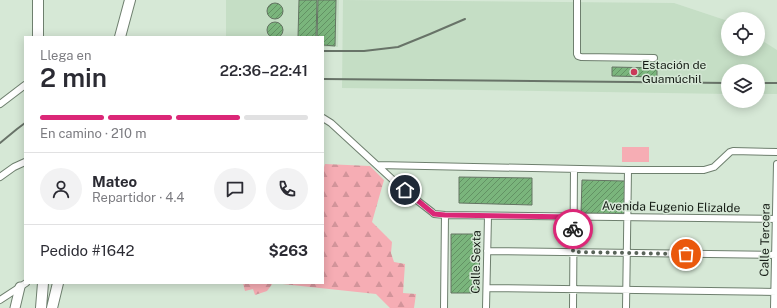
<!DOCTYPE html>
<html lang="es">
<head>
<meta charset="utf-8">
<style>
	body { margin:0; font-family:"Public Sans",sans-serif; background:#f2f2f3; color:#2b2b33; height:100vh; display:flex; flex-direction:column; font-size:15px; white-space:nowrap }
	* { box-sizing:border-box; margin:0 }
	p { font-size:13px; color:#7c7c81 }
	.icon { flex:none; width:22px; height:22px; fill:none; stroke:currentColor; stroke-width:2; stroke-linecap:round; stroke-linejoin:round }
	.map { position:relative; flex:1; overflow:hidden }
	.side { position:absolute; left:24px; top:36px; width:300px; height:248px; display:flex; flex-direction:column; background:#fff; border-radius:0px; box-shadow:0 2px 10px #0003 }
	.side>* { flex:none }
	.controls { position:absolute; left:721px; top:12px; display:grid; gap:8px }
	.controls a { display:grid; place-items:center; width:44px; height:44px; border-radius:50%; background:#fff; box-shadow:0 2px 10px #0003; font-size:20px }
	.pin { position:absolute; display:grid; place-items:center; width:34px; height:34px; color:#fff; margin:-17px; border:2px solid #fff; border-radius:50%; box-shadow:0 1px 4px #0007 }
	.courier { position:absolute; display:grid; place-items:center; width:40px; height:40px; margin:-20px; border:3px solid #db2777; border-radius:50%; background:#fff; color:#222; box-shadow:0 1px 5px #0007 }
	.head em { font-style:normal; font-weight:600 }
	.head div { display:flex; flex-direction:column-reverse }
	.head { display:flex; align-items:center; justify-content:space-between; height:68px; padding:0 16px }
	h1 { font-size:26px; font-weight:600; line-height:30px }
	.bar { display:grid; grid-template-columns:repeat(4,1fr); gap:6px 4px; align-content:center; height:48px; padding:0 16px }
	.bar i { height:5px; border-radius:3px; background:#e1e1e2 }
	.bar .active { background:#db2777 }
	.bar p { grid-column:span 4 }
	.line { display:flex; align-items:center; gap:10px; padding:0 16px; border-top:1px solid #e1e1e2 }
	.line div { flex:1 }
	.round { display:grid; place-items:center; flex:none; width:42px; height:42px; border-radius:21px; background:#f2f2f3 }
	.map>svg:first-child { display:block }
	.built { fill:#c5dec5 }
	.green { fill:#f6adb4 }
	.forest { fill:url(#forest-firs) }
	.building { fill:url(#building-hatch); stroke:#647463 }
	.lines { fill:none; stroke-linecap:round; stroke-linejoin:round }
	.street-casing { stroke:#6e7f6e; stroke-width:8 }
	.secondary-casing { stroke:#6e7f6e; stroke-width:11 }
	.primary-casing { stroke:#6e7f6e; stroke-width:12 }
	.street { stroke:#fff; stroke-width:6 }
	.secondary { stroke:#fff; stroke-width:9 }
	.primary { stroke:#fff; stroke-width:10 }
	.rail { stroke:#687368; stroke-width:2 }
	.done { stroke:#596359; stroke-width:4; stroke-dasharray:0 7.2 }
	.route { stroke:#db2777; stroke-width:5 }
	.poi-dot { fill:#ca3a59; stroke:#d6e8d6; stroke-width:1.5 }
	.labels { text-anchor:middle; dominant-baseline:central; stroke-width:3; stroke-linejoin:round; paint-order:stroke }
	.poi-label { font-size:12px; fill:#151c15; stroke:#d6e8d6; text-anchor:start }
	.street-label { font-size:12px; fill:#151c15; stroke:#d6e8d6 }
</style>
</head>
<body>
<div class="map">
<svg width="777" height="308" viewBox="0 0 777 308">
	<defs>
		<pattern id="forest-firs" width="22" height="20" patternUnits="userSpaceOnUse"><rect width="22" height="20" fill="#f6adb4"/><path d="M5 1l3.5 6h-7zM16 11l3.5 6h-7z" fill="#d2949a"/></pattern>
		<pattern id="building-hatch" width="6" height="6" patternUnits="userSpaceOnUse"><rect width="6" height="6" fill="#7ab57c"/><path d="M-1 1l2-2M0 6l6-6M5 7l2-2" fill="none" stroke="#639264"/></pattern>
	</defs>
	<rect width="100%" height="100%" fill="#d6e8d6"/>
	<!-- built -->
	<path class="built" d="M226 0H339L338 47H323V37H226Z
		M343 0 674 3 728 21V49H758V38L777 50V94H758V71H728V94L342 88Z"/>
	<!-- green -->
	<path class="green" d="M622 147H649V162H622Z"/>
	<!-- forest -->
	<path class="forest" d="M325 164 370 166 384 180 372 222 392 242 391 253 394 262 405 264 403 293 416 294 414 308H390L376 294 273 283 267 291 255 295 253 289 245 291 243 283H323V170Z"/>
	<!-- building -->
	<path class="building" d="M299 0H317L316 37H298Z
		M318 0H336L335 46 323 45V37H317Z
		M267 11a8 8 0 1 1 16 0a8 8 0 1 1-16 0Z
		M267 30a8 8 0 1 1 16 0a8 8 0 1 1-16 0Z
		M612 67 657 68V77L612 76Z
		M459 177 532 178V205L459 203Z
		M582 180 625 181V214L581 213Z
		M451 234H480L479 293H451Z"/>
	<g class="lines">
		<defs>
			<path id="street" d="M577 0V54L578 56 581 57 654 58
				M0 104 25 85
				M323 118 331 123 405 191 432 212 434 214 445 215 777 219
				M377 165 628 170H704L714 167 730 152 733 151 777 152
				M0 177 14 167 25 162
				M487 251 777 255
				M487 288 777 292
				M0 300 26 283
				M444 308 445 215
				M486 308 488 216
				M573 308 574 169
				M626 308 628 170
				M774 308 777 164"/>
			<path id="secondary" d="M15 308 20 287"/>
			<path id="primary" d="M38 37V0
				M120 37 130 0
				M41 308 43 283
				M52 308 58 283"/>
		</defs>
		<!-- street casing -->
		<use href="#street" class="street-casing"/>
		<!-- secondary casing -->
		<use href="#secondary" class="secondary-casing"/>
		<!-- primary casing -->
		<use href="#primary" class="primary-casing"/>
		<!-- street -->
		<use href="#street" class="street"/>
		<!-- secondary -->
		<use href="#secondary" class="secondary"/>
		<!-- primary -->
		<use href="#primary" class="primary"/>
		<!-- rail -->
		<path class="rail" d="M323 51H364L398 47 430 34 465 19
			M323 79 728 83
			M758 83H777
			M0 143 17 129 25 123"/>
	</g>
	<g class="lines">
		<!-- done -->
		<path class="done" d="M573 229V252L686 254"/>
		<!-- route -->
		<path class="route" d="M405 190 434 214 445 215 573 217V229"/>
	</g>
	<!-- markers -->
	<circle class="poi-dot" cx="634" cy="72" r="4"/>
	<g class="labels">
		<!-- poi labels -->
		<g class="poi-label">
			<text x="642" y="65">Estación de<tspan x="642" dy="14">Guamúchil</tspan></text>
		</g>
		<!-- street labels -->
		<g class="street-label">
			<text transform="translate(671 207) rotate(1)">Avenida Eugenio Elizalde</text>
			<text transform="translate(765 240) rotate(-89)">Calle Tercera</text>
			<text transform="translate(476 262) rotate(-89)">Calle Sexta</text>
		</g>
	</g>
</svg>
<div class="controls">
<a><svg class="icon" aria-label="locate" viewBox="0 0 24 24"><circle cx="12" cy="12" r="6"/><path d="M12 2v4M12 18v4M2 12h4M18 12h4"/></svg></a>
<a><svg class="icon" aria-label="layers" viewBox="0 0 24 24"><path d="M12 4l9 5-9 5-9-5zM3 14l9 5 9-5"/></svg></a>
</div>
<div class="pin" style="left:686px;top:254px;background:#ea580c"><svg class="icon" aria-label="bag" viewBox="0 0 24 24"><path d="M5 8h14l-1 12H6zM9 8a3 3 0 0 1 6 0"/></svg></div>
<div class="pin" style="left:405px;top:190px;background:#1f2937"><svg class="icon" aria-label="home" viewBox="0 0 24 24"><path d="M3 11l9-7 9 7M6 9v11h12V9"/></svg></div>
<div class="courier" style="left:573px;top:229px"><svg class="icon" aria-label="bike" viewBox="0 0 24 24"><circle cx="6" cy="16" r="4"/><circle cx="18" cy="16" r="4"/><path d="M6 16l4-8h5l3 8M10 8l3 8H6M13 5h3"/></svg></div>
<section class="side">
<div class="head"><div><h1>2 min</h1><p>Llega en</p></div><em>22:36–22:41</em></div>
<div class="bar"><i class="active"></i><i class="active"></i><i class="active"></i><i></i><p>En camino · 210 m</p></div>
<div class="line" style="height:72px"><a class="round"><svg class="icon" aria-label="person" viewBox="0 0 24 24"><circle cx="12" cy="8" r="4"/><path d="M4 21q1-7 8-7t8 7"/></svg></a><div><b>Mateo</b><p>Repartidor · 4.4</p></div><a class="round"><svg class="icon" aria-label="chat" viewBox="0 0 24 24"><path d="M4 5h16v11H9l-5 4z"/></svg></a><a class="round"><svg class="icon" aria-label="phone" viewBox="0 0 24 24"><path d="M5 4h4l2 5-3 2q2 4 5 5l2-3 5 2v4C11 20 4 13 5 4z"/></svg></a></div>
<div class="line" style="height:52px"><div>Pedido #1642</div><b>$263</b></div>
</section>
</div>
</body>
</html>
